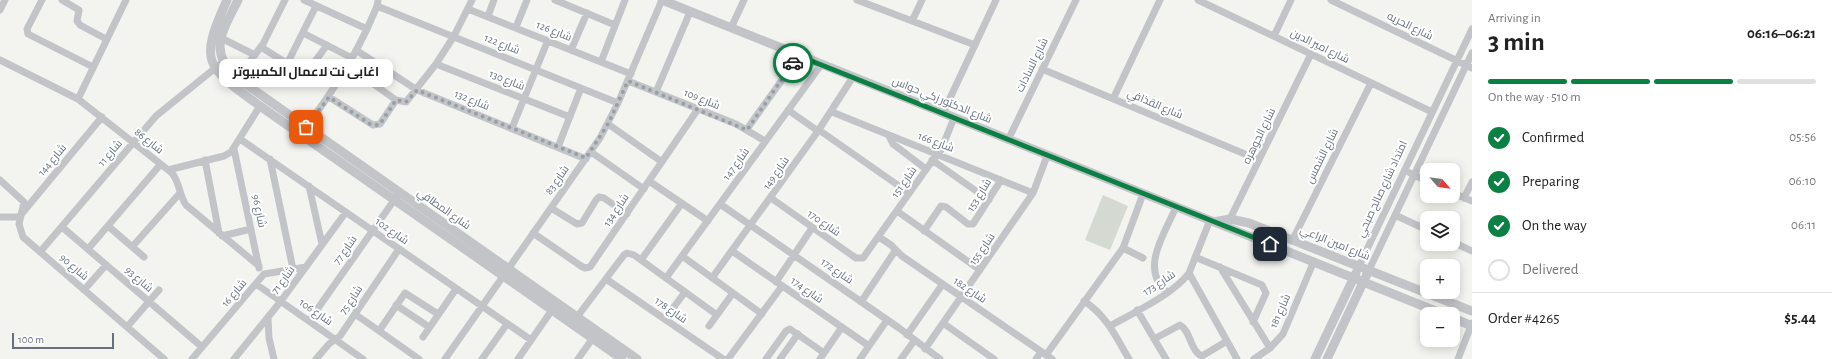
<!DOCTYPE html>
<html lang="en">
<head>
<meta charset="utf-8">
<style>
	body { margin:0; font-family:"Alegreya Sans",Cairo,sans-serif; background:#f6f6f6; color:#222; height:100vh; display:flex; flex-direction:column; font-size:15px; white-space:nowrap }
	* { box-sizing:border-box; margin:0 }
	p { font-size:13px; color:#767676 }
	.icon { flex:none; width:22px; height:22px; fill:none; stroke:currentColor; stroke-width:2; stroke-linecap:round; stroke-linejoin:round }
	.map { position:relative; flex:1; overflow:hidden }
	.drawer { display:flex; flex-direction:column; background:#fff; width:360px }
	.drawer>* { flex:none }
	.needle { width:26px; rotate:118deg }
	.tools { position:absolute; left:1420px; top:163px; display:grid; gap:8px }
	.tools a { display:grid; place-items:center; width:40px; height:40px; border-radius:8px; background:#fff; box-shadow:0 2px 10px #0003; font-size:20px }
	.scale { position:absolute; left:12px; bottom:10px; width:102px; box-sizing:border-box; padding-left:4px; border:2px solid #65717f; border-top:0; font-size:11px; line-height:14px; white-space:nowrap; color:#65717f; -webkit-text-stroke:3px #fff; paint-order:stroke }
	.pin { position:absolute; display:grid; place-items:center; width:34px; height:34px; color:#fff; margin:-17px; border-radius:8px; box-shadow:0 2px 6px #0006 }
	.courier { position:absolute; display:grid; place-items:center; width:40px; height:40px; margin:-20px; border:3px solid #0b8043; border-radius:50%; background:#fff; color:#222; box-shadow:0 1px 5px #0007 }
	.bubble { position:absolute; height:28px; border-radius:8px; background:#fff; box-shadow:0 2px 10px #0003; font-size:13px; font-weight:700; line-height:28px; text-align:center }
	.head em { font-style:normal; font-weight:700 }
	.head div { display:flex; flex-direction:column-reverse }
	.head { display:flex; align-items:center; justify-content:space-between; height:68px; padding:0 16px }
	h1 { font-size:26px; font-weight:700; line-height:30px }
	.bar { display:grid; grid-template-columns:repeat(4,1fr); gap:6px 4px; align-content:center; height:48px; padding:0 16px }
	.bar i { height:5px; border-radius:3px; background:#e0e0e0 }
	.bar .current { background:#0b8043 }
	.bar p { grid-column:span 4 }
	.line { display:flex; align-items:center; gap:10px; padding:0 16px; border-top:1px solid #e0e0e0 }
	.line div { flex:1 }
	ol { padding:0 16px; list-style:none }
	li { display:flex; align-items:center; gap:12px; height:44px }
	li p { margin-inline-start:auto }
	li .icon { padding:4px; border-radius:50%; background:#0b8043; color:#fff; stroke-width:4 }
	li:last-child { color:#767676 }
	li i { width:22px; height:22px; border:2px solid #e0e0e0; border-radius:50% }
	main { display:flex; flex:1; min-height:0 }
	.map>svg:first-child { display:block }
	.green { fill:#d4dad1 }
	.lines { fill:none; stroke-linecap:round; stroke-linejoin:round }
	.minor { stroke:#c2c4c8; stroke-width:7 }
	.tertiary { stroke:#c2c4c8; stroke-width:9 }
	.done { stroke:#979fa7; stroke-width:4; stroke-dasharray:0 7.2 }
	.route { stroke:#0b8043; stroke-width:5 }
	.labels { text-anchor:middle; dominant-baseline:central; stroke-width:4; stroke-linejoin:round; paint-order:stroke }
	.street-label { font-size:11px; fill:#65717f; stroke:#fff }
</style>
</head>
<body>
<main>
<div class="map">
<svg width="1472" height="359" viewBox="0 0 1472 359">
	<rect width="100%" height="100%" fill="#f3f4f0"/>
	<!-- green -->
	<path class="green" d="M1103 195 1128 206 1110 250 1085 240Z"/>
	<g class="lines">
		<!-- minor -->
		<path class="minor" d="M42 0 27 29 28 34 93 67
			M62 0 79 10 77 21 80 25 106 39
			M304 0 367 29
			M555 0 615 25
			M857 0 975 45
			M1198 0 1432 112
			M1331 0 1472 68
			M377 6 618 103
			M468 9 631 74
			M0 10 5 0
			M488 16 494 0
			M912 21 922 0
			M516 27 527 0
			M731 28 744 0
			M303 33 352 58
			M1274 36 1291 0
			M221 38 255 55
			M261 47 305 75 327 45
			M356 50 417 90 586 159
			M571 50 587 13
			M0 60 78 99 172 173C180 183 179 195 186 205L259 266
			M601 62 625 0
			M287 64 316 6
			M436 64 570 117
			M348 66 396 100 406 102 436 64 454 36 472 0
			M1042 69 1259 160
			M237 78 263 44 285 0
			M628 81 736 124 765 141
			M656 92 690 12
			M329 97 373 125 380 124 396 100
			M78 99 126 0
			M1113 99 1160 0
			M788 110 818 131
			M832 112 1033 193
			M943 113 996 0
			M608 124 662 162
			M306 127C331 94 354 59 371 20 373 14 378 7 378 0
			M512 128 548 40
			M747 129 799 56
			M819 130 909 193
			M889 136 893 144 926 169
			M240 139 531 340
			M1008 140 1076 0
			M558 147 581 88
			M234 149 259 268
			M591 152 644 189
			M270 159 293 269
			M205 160 219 233
			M932 160 989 200
			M168 170 224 156 231 152 260 106
			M1410 173 1427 181
			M0 180 24 202 19 224 23 237 164 359
			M649 181 708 221
			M309 186 322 244
			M1453 193 1472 201
			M771 198 853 256 856 258H863L930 164 941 150 954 118
			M1464 198 1472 182
			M720 204 899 328 940 359
			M551 208 577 224 582 223 596 200 599 197 604 198 627 214
			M897 211 980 270
			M1395 215 1427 230
			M0 217H19L102 117
			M1228 223 1311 54
			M108 226 144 257
			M62 227 202 347
			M924 231 941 206 946 207 968 224H973L1001 180
			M533 233 581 266 585 268 590 267 698 109
			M222 236 251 229
			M879 237 891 245 902 256 1052 359
			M1293 239 1371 83
			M1453 242 1472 251
			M132 247 180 193
			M1123 248 1143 258
			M88 249 160 165
			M732 251 869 346
			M40 252 156 116 219 65
			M682 256 762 314
			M1195 257 1262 285 1266 293 1253 322
			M641 260 682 203
			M1359 266 1472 29
			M1220 267 1270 348
			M1369 270 1472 53
			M1189 273 1237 359
			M666 278 821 65
			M712 278 818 131 853 77
			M606 279 723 359
			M776 282 812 228
			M256 284 363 359
			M84 290 106 265
			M1167 292C1139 269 1165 233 1176 207
			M1084 301C1106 315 1116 337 1129 359
			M861 302 895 251
			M396 305 429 327
			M1137 310 1166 359
			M355 314 419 359
			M577 317 624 255 627 253 634 255 717 315
			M268 318 269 338 274 359
			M665 319 685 292
			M309 321 397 196
			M943 323 994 359
			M709 326 733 293
			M1110 326C1133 313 1174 294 1189 273L1210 220
			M127 327 159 290
			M379 331 405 293 438 314
			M907 335 942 285
			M423 337 456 289
			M1154 339 1180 325C1191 331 1190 351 1202 356L1227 341
			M925 349 1033 193 1047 156
			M1046 355 1123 248 1143 194
			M192 359 264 274 306 267
			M234 359 281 301 346 212
			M316 359 329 344 340 336 399 249
			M445 359 600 138 618 103 662 0
			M482 359 507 324
			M518 359 552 310
			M578 359 595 335
			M728 359 782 286
			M766 359 786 331 790 329 824 353
			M780 359 798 334
			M820 359 842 327
			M860 359 887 320
			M901 359 914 341
			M1036 359 1041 352
			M1254 359 1270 348 1283 334 1314 261
			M1458 359 1472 323"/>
		<!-- tertiary -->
		<path class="tertiary" d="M227 0C198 63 206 67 260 106L622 359
			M238 0C223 31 207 51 237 78L637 359
			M662 0 1443 314
			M1214 222 1230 219 1249 223 1472 311
			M1453 318 1472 326
			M1315 359 1356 273
			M1327 359 1369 270"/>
	</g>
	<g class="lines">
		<!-- done -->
		<path class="done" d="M306 127 329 97 370 124 377 125 380 124 396 100 406 102 417 90 586 158 608 124 628 81 747 130 793 63"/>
		<!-- route -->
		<path class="route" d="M793 63 799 56 1270 244"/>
	</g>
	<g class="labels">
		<!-- street labels -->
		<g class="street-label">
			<text transform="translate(1410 26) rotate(26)">شارع الحريه</text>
			<text transform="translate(554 31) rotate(22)">شارع 126</text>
			<text transform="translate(502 44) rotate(22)">شارع 122</text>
			<text transform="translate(1320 46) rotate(26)">شارع امير الدين</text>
			<text transform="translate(1032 65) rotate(-64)">شارع السادات</text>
			<text transform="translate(507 80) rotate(22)">شارع 130</text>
			<text transform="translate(702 99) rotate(22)">شارع 109</text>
			<text transform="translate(472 100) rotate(22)">شارع 132</text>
			<text transform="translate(942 100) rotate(22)">شارع الدكتور زكي حواس</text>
			<text transform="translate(1155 104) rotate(23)">شارع القذافي</text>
			<text transform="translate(1259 136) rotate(-64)">شارع الجوهره</text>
			<text transform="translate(149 141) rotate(39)">شارع 86</text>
			<text transform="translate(936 142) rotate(21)">شارع 166</text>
			<text transform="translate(110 153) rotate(-50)">شارع 11</text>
			<text transform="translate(1322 156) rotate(-64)">شارع الشمس</text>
			<text transform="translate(52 160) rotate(-50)">شارع 144</text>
			<text transform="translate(736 164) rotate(-54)">شارع 147</text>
			<text transform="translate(776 173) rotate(-55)">شارع 149</text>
			<text transform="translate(557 180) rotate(-55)">شارع 83</text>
			<text transform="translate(904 182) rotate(-55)">شارع 151</text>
			<text transform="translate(1382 189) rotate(-65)">امتداد شارع صالح صبحي</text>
			<text transform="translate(979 195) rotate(-58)">شارع 153</text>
			<text transform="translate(444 209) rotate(35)">شارع المطافي</text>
			<text transform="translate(616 210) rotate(-56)">شارع 134</text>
			<text transform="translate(259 211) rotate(78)">شارع 96</text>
			<text transform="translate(824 223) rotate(35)">شارع 170</text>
			<text transform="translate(392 231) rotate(35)">شارع 102</text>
			<text transform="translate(1335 243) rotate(22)">شارع امين الراعي</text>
			<text transform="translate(982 249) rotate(-55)">شارع 155</text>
			<text transform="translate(345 250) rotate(-55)">شارع 77</text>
			<text transform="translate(74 267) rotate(41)">شارع 90</text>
			<text transform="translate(837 271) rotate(35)">شارع 172</text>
			<text transform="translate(139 279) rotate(41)">شارع 93</text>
			<text transform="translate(283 280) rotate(-54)">شارع 71</text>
			<text transform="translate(1159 283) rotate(-33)">شارع 173</text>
			<text transform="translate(807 290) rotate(35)">شارع 174</text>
			<text transform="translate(970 290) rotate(34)">شارع 182</text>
			<text transform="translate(234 293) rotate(-50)">شارع 16</text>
			<text transform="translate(351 300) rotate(-56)">شارع 75</text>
			<text transform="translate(671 310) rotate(35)">شارع 178</text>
			<text transform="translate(1280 311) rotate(-66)">شارع 181</text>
			<text transform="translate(316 312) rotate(35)">شارع 106</text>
		</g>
	</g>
</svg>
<div class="tools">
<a><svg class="needle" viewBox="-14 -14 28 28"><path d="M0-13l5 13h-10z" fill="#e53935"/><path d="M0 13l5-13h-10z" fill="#767676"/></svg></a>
<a><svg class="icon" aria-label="layers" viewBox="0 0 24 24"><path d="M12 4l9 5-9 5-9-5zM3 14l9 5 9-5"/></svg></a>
<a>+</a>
<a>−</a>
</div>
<div class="scale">100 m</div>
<div class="pin" style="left:306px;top:127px;background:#ea580c"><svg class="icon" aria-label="bag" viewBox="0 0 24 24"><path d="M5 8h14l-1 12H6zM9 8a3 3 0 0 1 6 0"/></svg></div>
<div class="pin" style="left:1270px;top:244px;background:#1f2937"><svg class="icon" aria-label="home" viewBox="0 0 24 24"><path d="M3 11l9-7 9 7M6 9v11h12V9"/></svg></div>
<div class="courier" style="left:793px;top:63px"><svg class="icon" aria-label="car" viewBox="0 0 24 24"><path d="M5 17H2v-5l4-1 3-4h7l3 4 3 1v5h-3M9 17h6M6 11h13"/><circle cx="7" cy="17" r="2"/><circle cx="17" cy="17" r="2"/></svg></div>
<div class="bubble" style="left:219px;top:59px;width:174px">اغابى نت لاعمال الكمبيوتر</div>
</div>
<section class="drawer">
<div class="head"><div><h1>3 min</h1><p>Arriving in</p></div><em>06:16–06:21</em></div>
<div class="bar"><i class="current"></i><i class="current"></i><i class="current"></i><i></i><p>On the way · 510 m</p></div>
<ol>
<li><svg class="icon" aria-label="check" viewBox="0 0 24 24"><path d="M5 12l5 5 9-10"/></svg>Confirmed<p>05:56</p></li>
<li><svg class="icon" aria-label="check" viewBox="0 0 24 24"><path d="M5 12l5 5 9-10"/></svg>Preparing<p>06:10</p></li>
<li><svg class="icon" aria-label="check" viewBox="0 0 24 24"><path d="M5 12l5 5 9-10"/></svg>On the way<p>06:11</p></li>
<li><i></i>Delivered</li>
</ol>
<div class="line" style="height:52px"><div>Order #4265</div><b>$5.44</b></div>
</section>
</main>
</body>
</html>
